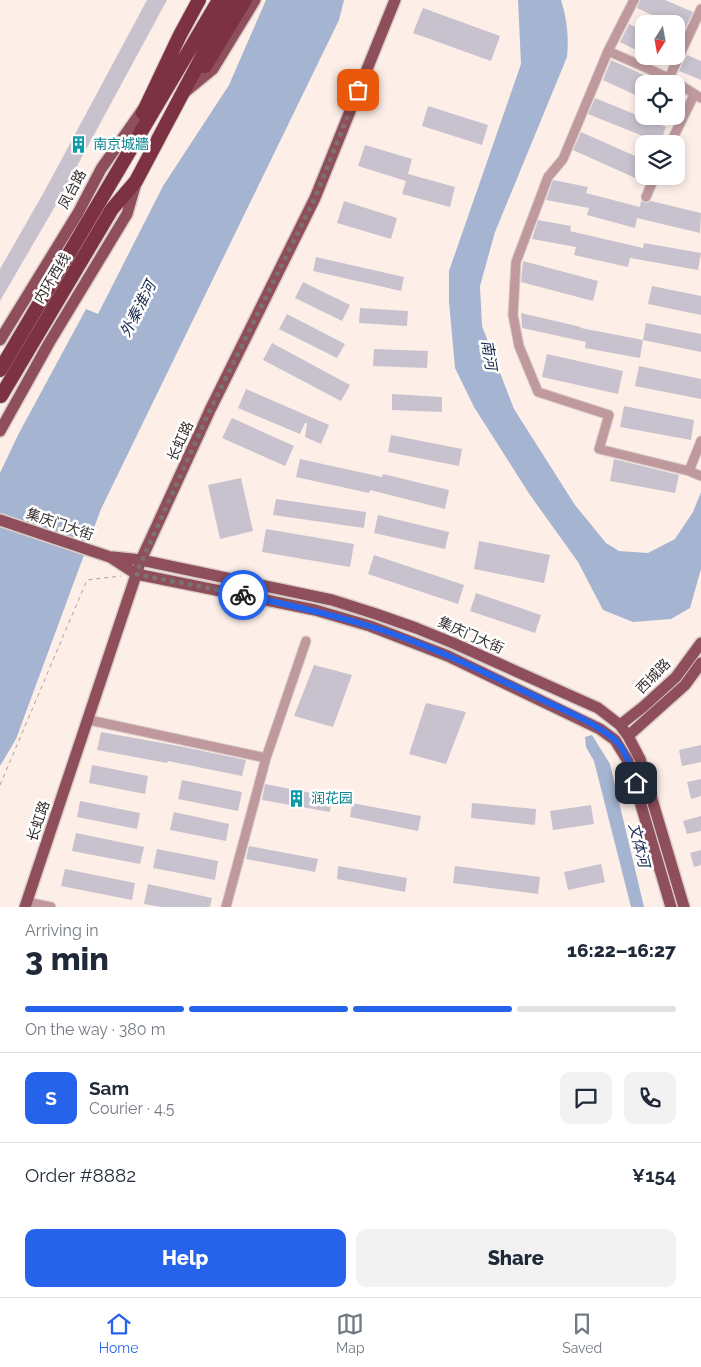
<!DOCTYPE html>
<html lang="en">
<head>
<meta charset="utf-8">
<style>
	body { margin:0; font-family:Raleway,"Noto Sans SC",sans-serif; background:#f2f2f3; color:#1f2937; height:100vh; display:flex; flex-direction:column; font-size:19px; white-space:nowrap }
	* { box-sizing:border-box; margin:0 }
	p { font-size:16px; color:#747a83 }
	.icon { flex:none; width:28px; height:28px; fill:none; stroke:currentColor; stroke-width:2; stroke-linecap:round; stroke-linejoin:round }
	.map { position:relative; height:907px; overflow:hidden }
	.panel { display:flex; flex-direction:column; background:#fff; flex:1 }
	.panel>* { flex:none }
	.needle { width:32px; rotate:191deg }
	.tools { position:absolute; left:635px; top:15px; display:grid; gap:10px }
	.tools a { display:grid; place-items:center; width:50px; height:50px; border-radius:10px; background:#fff; box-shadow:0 2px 8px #0003; font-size:25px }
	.pin { position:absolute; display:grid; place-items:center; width:42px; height:42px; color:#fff; margin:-21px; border-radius:10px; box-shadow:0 2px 8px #0006 }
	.courier { position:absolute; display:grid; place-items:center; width:50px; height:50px; margin:-25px; border:4px solid #2563eb; border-radius:50%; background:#fff; color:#222; box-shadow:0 1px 6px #0007 }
	.overview em { font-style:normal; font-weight:800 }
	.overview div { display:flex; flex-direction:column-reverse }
	.overview { display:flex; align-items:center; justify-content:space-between; height:85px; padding:0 25px }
	h1 { font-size:32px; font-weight:800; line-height:38px }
	.bar { display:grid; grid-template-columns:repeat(4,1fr); gap:8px 5px; align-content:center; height:60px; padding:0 25px }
	.bar i { height:6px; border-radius:4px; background:#e0e1e3 }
	.bar .selected { background:#2563eb }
	.bar p { grid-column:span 4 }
	.line { display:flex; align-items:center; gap:12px; padding:0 25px; border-top:1px solid #e0e1e3 }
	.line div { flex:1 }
	.round { display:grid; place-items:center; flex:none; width:52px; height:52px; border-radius:10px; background:#f2f2f3 }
	.action { display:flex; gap:10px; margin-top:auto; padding:10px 25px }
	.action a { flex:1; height:58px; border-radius:10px; background:#2563eb; color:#fff; font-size:20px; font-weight:800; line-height:58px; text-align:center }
	.action a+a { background:#f2f2f3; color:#1f2937 }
	.tab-bar { display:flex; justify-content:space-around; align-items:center; height:70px; border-top:1px solid #e0e1e3; background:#fff; font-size:14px; color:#747a83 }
	.tab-bar a { display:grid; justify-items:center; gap:2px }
	.tab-bar .selected { color:#2563eb }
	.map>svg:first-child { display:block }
	.water { fill:#a5b4d0 }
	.building { fill:#c8c2ce }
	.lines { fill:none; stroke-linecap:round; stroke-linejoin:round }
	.minor-casing { stroke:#d9cdc7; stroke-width:11 }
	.major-casing { stroke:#d9cdc7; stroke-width:14 }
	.highway-casing { stroke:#d9cdc7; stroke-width:16 }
	.path { stroke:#aaa09b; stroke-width:1; stroke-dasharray:4 4; stroke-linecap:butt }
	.minor { stroke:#c0999f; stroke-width:9 }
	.major { stroke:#8f4e5b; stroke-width:11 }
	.highway { stroke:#7c3243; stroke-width:14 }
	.done { stroke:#7b736f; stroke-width:5; stroke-dasharray:0 9 }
	.route { stroke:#2563eb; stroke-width:6 }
	.labels { text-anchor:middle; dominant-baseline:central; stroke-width:5; stroke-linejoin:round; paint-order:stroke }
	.culture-label { font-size:14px; fill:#0d838f; stroke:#fff; text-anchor:start }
	.street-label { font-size:14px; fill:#35302e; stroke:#fff }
	.water-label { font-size:15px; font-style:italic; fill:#17294f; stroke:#fff }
</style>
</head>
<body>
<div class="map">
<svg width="701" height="907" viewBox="0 0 701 907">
	<rect width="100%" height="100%" fill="#fdefe8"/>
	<!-- water -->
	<path class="water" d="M266 0H344L339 20 101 509 16 739 0 766V473L18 435 86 309 98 314 163 186 229 85Z
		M518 0H561C567 19 569 37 567 57L495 232 480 286 482 326 514 409 575 505 606 543 619 551 648 553 675 539 693 512 701 492V569L690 608 671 619 633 622 603 610 578 562 530 495 474 407 455 368 449 302V271L521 64Z
		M592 735 610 764 644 907H631L594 761 586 747 585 737Z"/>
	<!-- building -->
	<path class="building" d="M147 0H167L57 203 0 301V269L44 192Z
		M640 0H665L693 12 685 29 676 26V24H672L637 8Z
		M423 8 500 36 491 61 413 33Z
		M629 24 644 31V54L620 42Z
		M687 55 701 61V80L679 71Z
		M611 60 664 84H644V99L603 80Z
		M595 98 666 127 660 143 588 114Z
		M428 106 488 125 482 145 422 126Z
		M581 132 644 160V182L573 150Z
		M365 145 412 159 408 174 455 187 450 207 402 194 406 181 358 166Z
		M553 180 588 187 586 193 640 207 641 201 646 203 651 201 701 213 700 233 637 218 635 228 587 215 589 208 546 200Z
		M344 201 397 218 391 239 337 223Z
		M538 220 571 226 570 231 643 248 644 243 701 253 698 270 630 258 628 267 574 255 576 247 532 239Z
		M316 257 404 277 401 291 362 282V281L361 282 313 271Z
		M523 261 598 281 593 301 521 282Z
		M303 282 350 305 342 321 295 298Z
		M652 286 701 296V315L648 304Z
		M360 308 408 311 407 326 359 323Z
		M521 313 581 327V328L643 340 640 358 585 348 586 342 522 328Z
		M287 314 345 344 337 358 279 329Z
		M646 323 701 334V352L643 340Z
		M272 343 350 385 341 401 263 360Z
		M374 349 428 351 427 368 373 366Z
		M547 354 623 371 618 394 542 377Z
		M639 366 701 379V399L635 386Z
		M246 389 329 425 321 444 305 437 307 423H305L300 434 238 408Z
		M392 394 442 397V412L392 410Z
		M624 406 694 420 691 440 620 427Z
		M232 418 294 446 285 466 222 438Z
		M391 435 462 449 459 466 388 452Z
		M300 459 382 477 383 474 449 490 445 509 370 490 369 493 296 477Z
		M614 459 679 475 675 493 610 481Z
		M241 478 253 531 220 539 208 485Z
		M276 499 366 512 364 528 273 515Z
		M378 515 449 532 445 549 374 533Z
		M266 529 354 544 350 567 262 552Z
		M479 541 550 555 544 583 474 569Z
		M374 555 464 585 458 604 368 574Z
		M476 593 541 615 535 633 470 611Z
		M314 665 352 675 333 727 294 716Z
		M426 703 466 712 446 764 409 754Z
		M101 732 179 746 246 760 242 776 168 761 167 763 97 750Z
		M701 745V762L682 766 679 750Z
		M92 765 148 776 145 794 89 783Z
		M701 779V796L691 799 687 782Z
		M182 780 242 792 238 811 178 799Z
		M265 784 332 797 330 812 262 800Z
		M80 801 140 813 137 829 77 817Z
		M352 803 421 816 418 831 350 817Z
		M472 803 536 809 535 825 471 818Z
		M591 805 594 824 553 830 550 811Z
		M174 812 229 824 226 841 170 830Z
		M701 816V831L687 834 683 821Z
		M76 833 144 847 140 864 72 851Z
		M249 846 318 859 315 872 246 859Z
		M157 849 218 861 215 880 153 868Z
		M701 850V865L694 867 690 853Z
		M601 864 605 882 568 890 564 872Z
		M338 866 407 878 405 892 337 879Z
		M455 866 540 877 538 894 453 883Z
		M65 869 135 883 132 900 61 886Z
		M148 884 212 898 210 907H161L144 904Z"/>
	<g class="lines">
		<defs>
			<path id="minor" d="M634 0 608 51 563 159 548 177 516 262 513 315 519 346 538 392 609 415 599 449 689 471 701 476
				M608 51 669 78 701 98
				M669 78 701 9
				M670 144 694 95
				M646 197 655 176
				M689 471 701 441
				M89 720 266 758
				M27 902 51 907
				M226 907 266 758 306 641"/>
			<path id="major" d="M185 92 213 69 255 0
				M0 340 78 213 101 169 146 105
				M0 431 49 343 127 214 136 183
				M0 520 110 557 136 574 315 610 370 626 448 656 600 729 615 740 628 761 671 907
				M113 557 141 560 332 600 376 614 416 628 453 643 598 708 620 725 628 736 640 759 684 907
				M620 725 643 707 676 677 701 643
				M628 736 685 685 701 663
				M25 907 141 560 210 410 315 198 395 0"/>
			<path id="highway" d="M205 66 245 0
				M143 113 180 35 199 0
				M0 370 219 0
				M1 396 112 209 136 181 232 0"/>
		</defs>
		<!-- minor casing -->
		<use href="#minor" class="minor-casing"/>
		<!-- major casing -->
		<use href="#major" class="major-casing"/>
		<!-- highway casing -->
		<use href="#highway" class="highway-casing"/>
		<!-- path -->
		<path class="path" d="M0 785 87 580 121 576"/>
		<!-- minor -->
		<use href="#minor" class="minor"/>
		<!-- major -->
		<use href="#major" class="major"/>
		<!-- highway -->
		<use href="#highway" class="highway"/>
	</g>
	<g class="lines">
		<!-- done -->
		<path class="done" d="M243 595 136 574 210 410 315 198 358 90"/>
		<!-- route -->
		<path class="route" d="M243 595C285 604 327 613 369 626 425 643 477 669 530 694 556 707 593 721 614 739 626 750 631 768 636 783"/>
	</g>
	<!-- icons -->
	<defs>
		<symbol id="building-bare" viewBox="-9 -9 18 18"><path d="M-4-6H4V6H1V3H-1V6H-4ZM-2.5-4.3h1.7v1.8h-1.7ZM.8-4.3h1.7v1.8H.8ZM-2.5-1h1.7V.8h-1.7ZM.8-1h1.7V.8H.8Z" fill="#0f9aa8" stroke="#fff" stroke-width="2.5" paint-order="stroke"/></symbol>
	</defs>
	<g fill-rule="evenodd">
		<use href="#building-bare" x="66" y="132" width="25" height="25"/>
		<use href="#building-bare" x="284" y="786" width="25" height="25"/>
	</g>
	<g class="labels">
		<!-- culture labels -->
		<g class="culture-label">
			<text x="93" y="144">南京城牆</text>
			<text x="311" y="798">润花园</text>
		</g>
		<!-- street labels -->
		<g class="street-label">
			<text transform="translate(72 189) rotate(-62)">凤台路</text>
			<text transform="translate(52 278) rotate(-59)">内环西线</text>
			<text transform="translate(180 441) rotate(-65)">长虹路</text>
			<text transform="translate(60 524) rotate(19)">集庆门大街</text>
			<text transform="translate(471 635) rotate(24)">集庆门大街</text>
			<text transform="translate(653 676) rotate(-46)">西城路</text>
			<text transform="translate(38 821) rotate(-71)">长虹路</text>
		</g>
		<!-- water labels -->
		<g class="water-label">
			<text transform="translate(138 309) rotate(-63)">外秦淮河</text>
			<text transform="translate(489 355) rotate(81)">南河</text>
			<text transform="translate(639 845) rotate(76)">文体河</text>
		</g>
	</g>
</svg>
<div class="tools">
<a><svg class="needle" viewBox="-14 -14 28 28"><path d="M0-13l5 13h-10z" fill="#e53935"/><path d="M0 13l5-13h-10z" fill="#747a83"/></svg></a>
<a><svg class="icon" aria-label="locate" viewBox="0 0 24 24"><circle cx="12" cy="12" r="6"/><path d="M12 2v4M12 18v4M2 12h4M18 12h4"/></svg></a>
<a><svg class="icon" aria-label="layers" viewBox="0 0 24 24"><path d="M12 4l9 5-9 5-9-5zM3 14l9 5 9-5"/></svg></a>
</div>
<div class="pin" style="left:358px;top:90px;background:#ea580c"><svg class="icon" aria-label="bag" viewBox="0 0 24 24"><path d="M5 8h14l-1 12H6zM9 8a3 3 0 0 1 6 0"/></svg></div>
<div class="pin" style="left:636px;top:783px;background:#1f2937"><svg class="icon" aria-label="home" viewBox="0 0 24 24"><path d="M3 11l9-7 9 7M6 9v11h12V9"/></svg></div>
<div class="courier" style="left:243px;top:595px"><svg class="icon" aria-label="bike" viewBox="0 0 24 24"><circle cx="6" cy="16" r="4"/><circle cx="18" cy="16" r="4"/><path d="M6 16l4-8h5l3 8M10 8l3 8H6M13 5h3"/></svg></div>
</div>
<section class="panel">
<div class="overview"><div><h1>3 min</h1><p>Arriving in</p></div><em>16:22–16:27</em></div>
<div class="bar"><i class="selected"></i><i class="selected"></i><i class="selected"></i><i></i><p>On the way · 380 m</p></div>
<div class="line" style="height:90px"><b class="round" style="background:#2563eb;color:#fff">S</b><div><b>Sam</b><p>Courier · 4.5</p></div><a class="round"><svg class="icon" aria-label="chat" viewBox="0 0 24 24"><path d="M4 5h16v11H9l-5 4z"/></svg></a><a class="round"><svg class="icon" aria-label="phone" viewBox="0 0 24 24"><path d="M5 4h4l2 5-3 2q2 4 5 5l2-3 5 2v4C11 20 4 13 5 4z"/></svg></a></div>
<div class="line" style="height:65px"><div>Order #8882</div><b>¥154</b></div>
<div class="action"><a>Help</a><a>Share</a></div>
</section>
<nav class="tab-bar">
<a class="selected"><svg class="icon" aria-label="home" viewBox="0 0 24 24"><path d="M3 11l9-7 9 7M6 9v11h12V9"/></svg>Home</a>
<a><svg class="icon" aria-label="map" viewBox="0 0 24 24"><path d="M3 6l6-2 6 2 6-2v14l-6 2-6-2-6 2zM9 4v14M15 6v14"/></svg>Map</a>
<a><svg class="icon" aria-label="saved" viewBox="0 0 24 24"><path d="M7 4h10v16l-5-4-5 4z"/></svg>Saved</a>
</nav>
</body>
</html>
